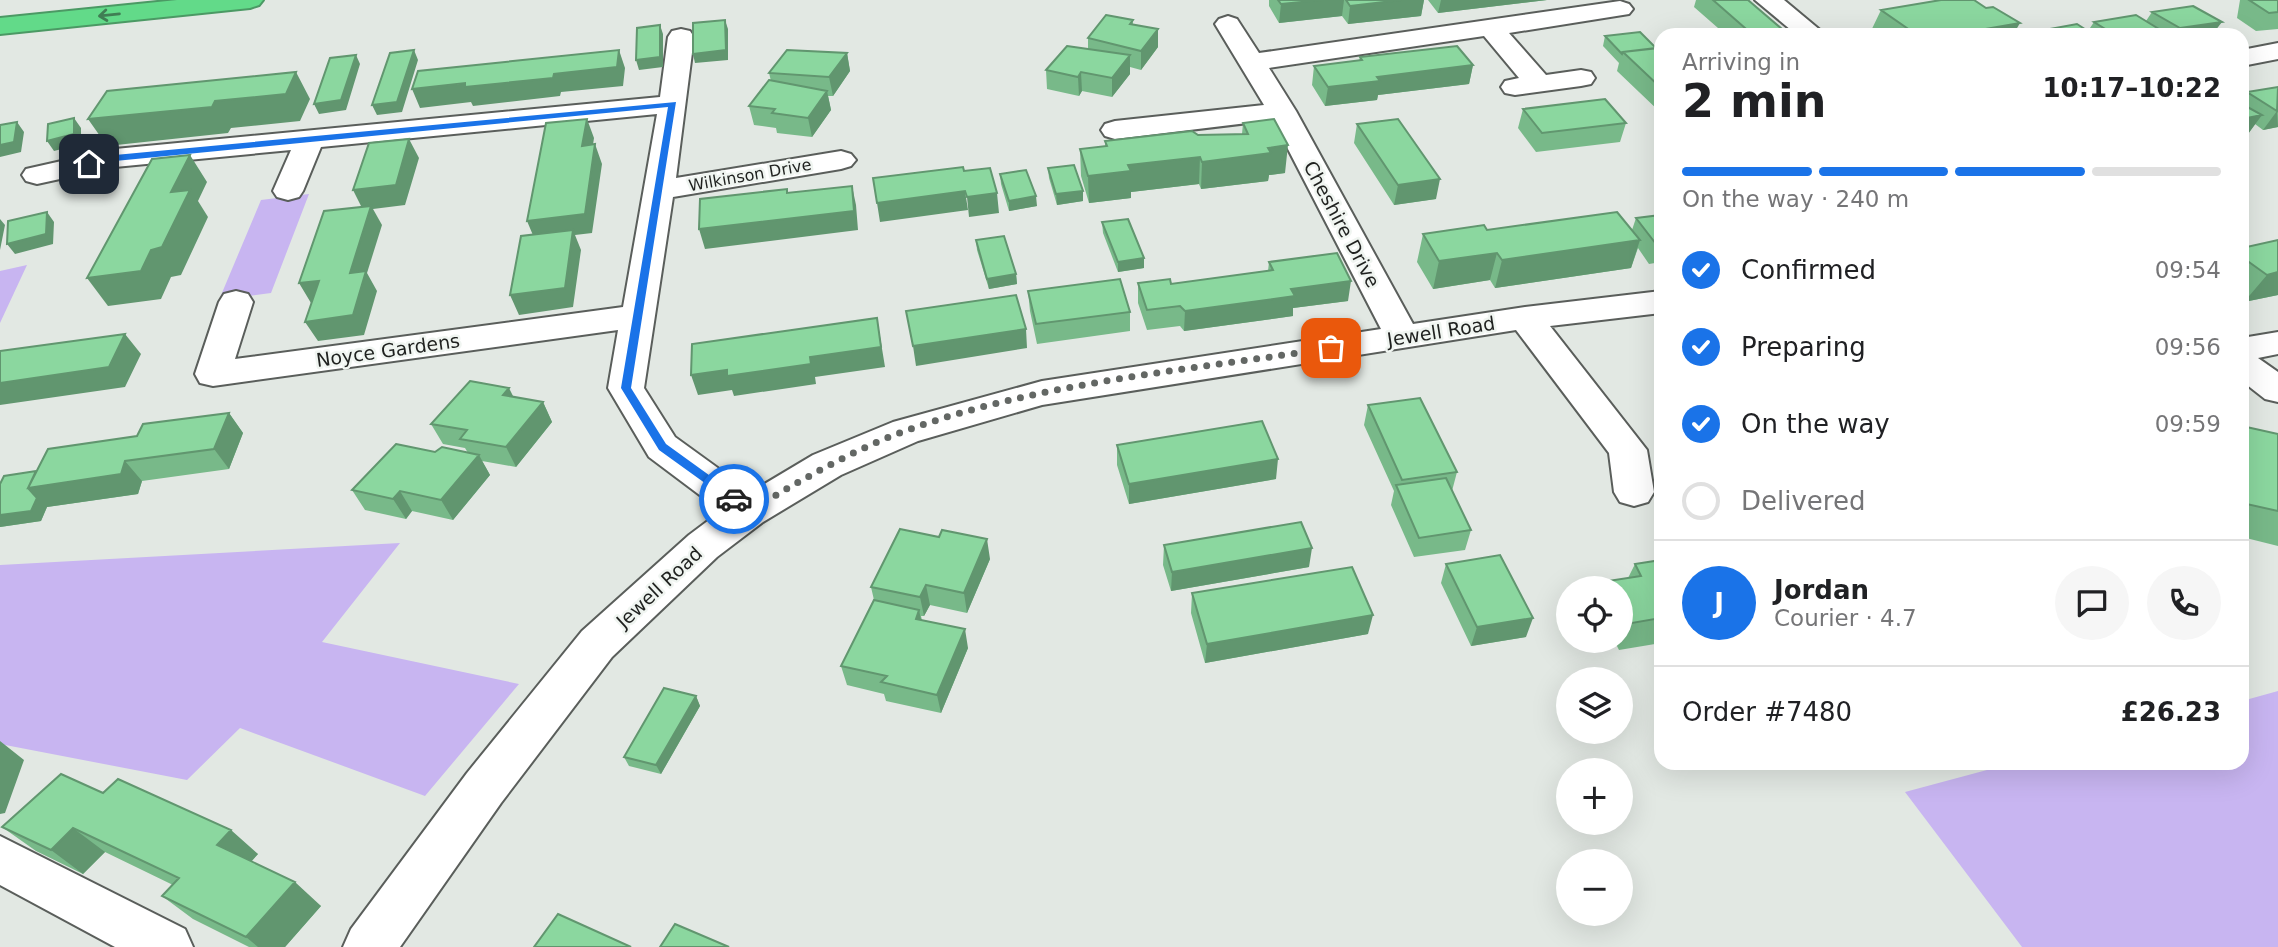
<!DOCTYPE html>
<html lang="en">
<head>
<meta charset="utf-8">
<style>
	body { margin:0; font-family:"DejaVu Sans",sans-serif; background:#f6f6f6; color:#202124; height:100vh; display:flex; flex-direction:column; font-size:26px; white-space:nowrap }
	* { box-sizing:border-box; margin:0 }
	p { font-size:23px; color:#757577 }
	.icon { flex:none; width:38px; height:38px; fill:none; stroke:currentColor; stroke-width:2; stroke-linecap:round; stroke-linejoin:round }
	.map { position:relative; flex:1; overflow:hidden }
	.panel { position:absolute; left:1654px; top:28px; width:595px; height:742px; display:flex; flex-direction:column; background:#fff; border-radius:21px; box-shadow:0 7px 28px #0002 }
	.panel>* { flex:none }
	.fabs { position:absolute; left:1556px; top:576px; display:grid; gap:14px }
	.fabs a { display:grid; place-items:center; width:77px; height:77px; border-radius:50%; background:#fff; box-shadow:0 7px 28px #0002; font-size:35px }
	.pin { position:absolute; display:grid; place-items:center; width:60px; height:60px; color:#fff; margin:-30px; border-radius:14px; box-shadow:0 4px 10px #0006 }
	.courier { position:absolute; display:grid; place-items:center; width:70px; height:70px; margin:-35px; border:5px solid #1a73e8; border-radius:50%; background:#fff; color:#222; box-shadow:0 2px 9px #0007 }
	.overview em { font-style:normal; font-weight:700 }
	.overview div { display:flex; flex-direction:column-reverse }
	.overview { display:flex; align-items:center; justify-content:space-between; height:119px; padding:0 28px }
	h1 { font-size:46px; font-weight:700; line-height:52px }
	.bar { display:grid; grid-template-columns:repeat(4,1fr); gap:10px 7px; align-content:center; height:84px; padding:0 28px }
	.bar i { height:9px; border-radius:5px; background:#e0e0e0 }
	.bar .selected { background:#1a73e8 }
	.bar p { grid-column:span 4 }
	.line { display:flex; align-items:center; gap:18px; padding:0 28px; border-top:2px solid #e0e0e0 }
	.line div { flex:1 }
	.round { display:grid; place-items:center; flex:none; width:74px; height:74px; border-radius:37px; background:#f6f6f6 }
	ol { padding:0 28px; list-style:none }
	li { display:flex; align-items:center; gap:21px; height:77px }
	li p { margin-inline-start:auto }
	li .icon { padding:7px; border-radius:50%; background:#1a73e8; color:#fff; stroke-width:4 }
	li:last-child { color:#757577 }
	li i { width:38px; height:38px; border:4px solid #e0e0e0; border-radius:50% }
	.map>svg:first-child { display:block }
	.green { fill:#c8b5f1 }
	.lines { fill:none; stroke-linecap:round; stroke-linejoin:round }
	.minor-casing { stroke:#5a5e5b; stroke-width:4 }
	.highway-casing { stroke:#4b9964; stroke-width:4 }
	.minor { fill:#fff; fill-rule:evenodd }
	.highway { fill:#62da89; fill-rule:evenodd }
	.wall { fill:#78b989 }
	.shaded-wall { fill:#61966f }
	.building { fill:#8bd79f; stroke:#61966f; stroke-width:2 }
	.oneway { stroke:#407e54 }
	.route { fill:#1a73e8 }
	.done { stroke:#636764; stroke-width:7; stroke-dasharray:0 12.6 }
	.labels { text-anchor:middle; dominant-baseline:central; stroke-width:5; stroke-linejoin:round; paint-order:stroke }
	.far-street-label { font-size:16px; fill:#1f211f; stroke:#f0f5f1 }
	.street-label { font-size:19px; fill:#1f211f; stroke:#f0f5f1 }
</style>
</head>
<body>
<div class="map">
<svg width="2278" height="947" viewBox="0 0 2278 947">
	<rect width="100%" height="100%" fill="#e2e8e3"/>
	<!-- green -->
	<path class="green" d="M309 194 271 293 219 300 261 200Z
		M27 265 0 323V271Z
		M400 543 322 642 519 684 425 796 240 728 187 780 0 744V565Z
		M2278 691V947H2022L1905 792 2013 763H2242V701Z"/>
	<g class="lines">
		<defs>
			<path id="minor" d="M1755 0H1784L1826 35H1797Z
				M1620 1 1629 4 1633 9 1629 14 1509 33 1546 75 1581 70 1591 72 1595 78 1591 84 1581 86 1515 95 1505 93 1501 87 1505 81 1519 78 1484 36 1269 68 1296 111 1413 324 1525 307 1661 291V313L1550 326 1647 450 1654 492 1648 502 1634 506 1620 502 1614 492 1609 453 1516 330 1042 405 918 441 841 475 763 522 717 557 612 657 501 803 400 947H343L351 929 467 773 582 631 689 535 721 511 649 457 608 388 618 330 213 386 200 383 195 374 219 302 224 294 236 291 248 294 253 302 235 359 623 307 657 114 321 147 303 191 299 197 288 200 277 197 273 191 291 150 115 167 37 184 26 181 22 175 26 169 115 149 660 97 668 37 672 31 681 29 690 31 694 37 676 178 841 151 851 154 856 160 851 166 841 169 673 197 644 388 675 437 751 492 813 455 893 422 1042 381 1381 329 1273 120 1115 139 1105 136 1101 130 1105 124 1115 121 1264 105 1215 24 1219 19 1228 16 1237 19 1259 53Z
				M2278 43V59L2242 66V50Z
				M2278 332V354L2258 358 2278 372V402L2265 399 2242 381V338Z
				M0 836 185 929 193 947H115L0 885Z"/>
			<path id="highway" d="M177 0H263L259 5 250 8 0 34V18Z"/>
		</defs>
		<!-- minor casing -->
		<use href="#minor" class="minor-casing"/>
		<!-- highway casing -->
		<use href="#highway" class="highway-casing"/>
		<!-- minor -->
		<use href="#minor" class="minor"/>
		<!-- highway -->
		<use href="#highway" class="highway"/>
	</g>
	<!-- wall -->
	<path class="wall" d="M1269 0H1424L1421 16 1348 24 1342 16 1279 23 1269 6Z
		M1428 0H1547L1438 13Z
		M1696 0H1748L1789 35H1726L1694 7Z
		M2240 0H2278V29L2256 31 2237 18Z
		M1881 10 2013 35H1869Z
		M2152 12 2215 31 2192 35H2169L2162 31 2159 35H2032L2033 32 2088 31 2094 22 2146 21Z
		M1133 20V24L1158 47 1141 70 1130 67V74L1112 97 1082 91 1079 96 1047 89 1046 70 1088 49V38Z
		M1605 36 1661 49V113L1617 71 1619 63 1603 46Z
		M847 53 850 71 833 96H828L831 110 812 137 777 133 776 128 754 125 749 106 771 81 769 73Z
		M1360 57 1473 65 1469 84 1378 95 1377 100 1325 106 1312 85 1314 66 1359 61Z
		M2278 87V127L2263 130 2255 124 2248 134 2242 135V99L2247 92Z
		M1523 109 1626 123 1620 142 1536 152 1518 128Z
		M1243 123 1285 173 1269 175 1268 181 1201 189 1199 184 1131 192V198L1089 203 1081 176 1080 149 1105 146V141L1242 134Z
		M1357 124 1436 199 1394 205 1354 143Z
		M1048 168 1083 191V201L1057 205 1049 178Z
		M1000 174 1037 206 1009 211 1001 184Z
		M1661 215V262L1649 264 1638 248 1631 268 1495 288 1490 280 1433 289 1417 262 1423 234 1487 230H1632L1636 218Z
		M1102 222 1144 258V268L1118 272 1103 233Z
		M976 240 1016 274 1017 284 989 289 977 250Z
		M2278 240V295L2244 302 2242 301V248Z
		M1269 262 1348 301 1293 308V316L1184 331 1180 326 1147 330 1138 303V283L1171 284 1268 271Z
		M1028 291 1130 312V331L1037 344 1030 311Z
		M513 397 543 402 552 422 516 467 482 461 490 475 453 520 412 511 406 519 365 510 352 490 468 453 465 448 443 444 431 424Z
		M1368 405 1457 472 1452 491 1471 530 1465 550 1414 557 1391 505 1394 491 1364 425Z
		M229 413 243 433 229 469 142 481 138 494 47 507 41 521 0 527V484L137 436Z
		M2242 426 2278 434V546L2242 537Z
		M1117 445 1276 479 1129 504 1117 465Z
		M1164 545 1309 567 1171 591 1163 565Z
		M990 559 967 613 930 605 924 616H921L922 620 968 648 941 713 886 701 884 694 847 685 841 666 874 600 871 587Z
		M1661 560V643L1619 650 1614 640H1620V588H1605L1608 581 1628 578 1635 564Z
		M1446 564 1526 637 1471 646 1441 583Z
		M1192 593 1368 634 1205 663 1191 613Z
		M696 696 700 706 661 774 629 766 624 757Z
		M103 793 258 854 251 862 321 906 285 947H249L193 919 162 896 173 885 105 852 83 874 36 851 2 827Z"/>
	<!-- shaded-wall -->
	<path class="shaded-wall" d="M1322 0H1344L1342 16 1279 23 1281 4Z
		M1401 0H1424L1421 16 1348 24 1350 6Z
		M1441 0H1547L1438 13Z
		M725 20 728 29V60L695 63 693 54Z
		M2222 22 2215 31 2192 35H2176L2180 28Z
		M2020 23 2013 35H1956L1957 34Z
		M660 25 663 34V67L639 70 636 60Z
		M1158 29V47L1141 70V51Z
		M2162 31 2159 35H2135Z
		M414 50 418 60 402 112 377 115 372 105Z
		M619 50 625 68 623 86 561 92 560 96 473 106 471 102 420 108 412 89 554 74Z
		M847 53 850 71 833 96 829 77Z
		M356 55 360 64 346 110 319 114 314 104Z
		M1130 55V74L1112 97V78Z
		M1473 65 1469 84 1378 95 1377 100 1325 106 1328 87 1377 77Z
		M296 72 310 99 300 121 231 128 228 133 107 146 88 119 215 101Z
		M1081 72 1082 91 1079 96 1078 77Z
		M827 91 831 110 812 137 808 118Z
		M2277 111 2278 127 2263 130Z
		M2262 115 2248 134 2242 135V119Z
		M74 118 81 128V144L54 151 47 141Z
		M587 119 594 138 590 165 582 146Z
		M17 122 24 132 21 152 0 157V145Z
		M409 139 419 158 405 205 373 209 382 225 367 273 377 291 364 335 318 341 305 322 350 273 363 210 353 190Z
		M595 144 602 164 592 233 575 235 581 250 573 307 519 315 510 295 535 240 527 221Z
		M1288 145 1285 173 1269 175 1268 181 1201 189 1202 162 1268 148Z
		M190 155 207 182 198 201 208 217 181 275 171 277 161 299 108 306 87 278 171 192Z
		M1200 157 1199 184 1131 192V198L1089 203 1088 176 1128 165Z
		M1440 179 1436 199 1394 205 1398 185Z
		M852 186 856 205 858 230 705 249 699 229Z
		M965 191 968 210 880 222 877 203Z
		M1083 191V201L1057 205 1056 194Z
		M997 193 999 213 969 217 967 197Z
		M1036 196 1037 206 1009 211V201Z
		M47 212 54 222 53 244 15 254 7 244Z
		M0 219 5 225 0 250Z
		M1640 240 1631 268 1495 288 1502 260Z
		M1497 253 1490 280 1433 289 1439 261Z
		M1144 258V268L1118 272V262Z
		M2278 272V295L2244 302 2267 275Z
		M1016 274 1017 284 989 289 987 279Z
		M319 281 331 300 311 303 299 283Z
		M1351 281 1348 301 1293 308V316L1184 331 1185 311 1291 289Z
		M877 318 885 367 815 377 816 384 734 396 732 390 698 395 691 375 810 357Z
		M1026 329 1027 348 916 366 913 346Z
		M125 334 141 354 125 387 0 405V383Z
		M509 388 519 408 503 395Z
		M543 402 552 422 516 467 506 447Z
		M229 413 243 433 229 469 214 449Z
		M479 455 490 475 453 520 441 500Z
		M1278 459 1276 479 1129 504V484Z
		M125 461 142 481 138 494 47 507 41 521 0 527V515L28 488Z
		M400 491 412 511 406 519 393 499Z
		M987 539 990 559 967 613 964 593Z
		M1312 548 1309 567 1171 591 1172 572Z
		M926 585 930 605 924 616 920 597Z
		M919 610 923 629 916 619Z
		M1373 615 1368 634 1205 663 1207 644Z
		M1533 618 1526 637 1471 646 1477 627Z
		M965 629 968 648 941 713 937 695Z
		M696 696 700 706 661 774 656 765Z
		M0 741 24 760 5 813 0 814Z
		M73 828 105 852 83 874 51 850Z
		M231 830 258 854 244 869 217 845Z
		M295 882 321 906 285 947H258L246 937Z"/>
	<!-- building -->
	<path class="building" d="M1278 0H1322L1281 4Z
		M1346 0H1401L1350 6Z
		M1713 0H1748L1789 35H1753Z
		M1941 0H1974L1986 8 1993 7 2020 23 1957 34 1959 35H1917L1881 10Z
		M2249 0H2278V12L2269 13Z
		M2193 6 2222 22 2180 28 2152 12Z
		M1106 15 1133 20 1130 24 1158 29 1141 51 1088 38Z
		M2136 15 2162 31 2135 35H2115L2094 22Z
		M725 20 726 50 693 54V23Z
		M2077 24 2094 35H2038L2033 32Z
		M660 25V57L636 60 637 28Z
		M1640 32 1656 48 1623 52 1622 54 1605 36Z
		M1067 46 1130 55 1112 78 1081 72 1078 77 1046 70Z
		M1457 46 1473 65 1377 77 1380 81 1328 87 1314 66 1362 60 1360 57Z
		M1659 48 1661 49V88L1623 52Z
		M414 50 397 102 372 105 390 53Z
		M619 50 617 67 554 74 553 78 465 87V83L412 89 418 71Z
		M787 50 847 53 829 77 769 73Z
		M356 55 341 100 314 104 330 58Z
		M296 72 286 94 215 101 212 107 88 119 107 91Z
		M769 80 827 91 808 118 772 113 775 109 749 106Z
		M2278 87 2277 111 2247 92Z
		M1605 99 1626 123 1542 133 1523 109Z
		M2242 104 2262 115 2242 119Z
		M74 118V134L47 141 48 124Z
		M587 119 582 146 595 144 585 214 527 221 546 123Z
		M1274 119 1288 145 1268 148 1271 153 1202 162 1200 157 1128 165 1131 171 1088 176 1080 149 1107 146 1105 141 1192 131 1198 135 1248 134 1243 123Z
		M1398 119 1440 179 1398 185 1357 124Z
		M17 122 14 142 0 145V125Z
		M409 139 396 185 353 190 369 143Z
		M190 155 171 192 190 190 162 247 151 250 141 271 87 278 152 159Z
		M1074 165 1083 191 1056 194 1048 168Z
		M963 167 964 171 990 168 997 193 967 197 965 191 877 203 873 178Z
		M1026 170 1036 196 1009 201 1000 174Z
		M852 186 854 211 699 229 700 199 787 189V193Z
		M371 206 350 273 366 271 353 315 305 322 319 281 299 283 324 211Z
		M47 212 46 234 7 244 8 221Z
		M1617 212 1640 240 1502 260 1497 253 1439 261 1423 234 1484 225 1487 230Z
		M1661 215V243L1656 244 1636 218Z
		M1128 219 1144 258 1118 262 1102 222Z
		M573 230 565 288 510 295 521 236Z
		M1004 236 1016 274 987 279 976 240Z
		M2278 240V272L2267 275 2242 257V248Z
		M1337 253 1351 281 1291 289 1295 296 1185 311 1180 306 1147 310 1138 283 1170 279 1171 284 1273 270 1269 262Z
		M1120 279 1130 312 1036 324 1028 291Z
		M1016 295 1026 329 913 346 906 311Z
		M877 318 881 347 810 357 811 364 727 376V370L691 375 692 344Z
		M125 334 109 367 0 383V351Z
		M470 381 509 388 503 395 543 402 506 447 460 439 467 430 431 424Z
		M1420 398 1457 472 1402 480 1368 405Z
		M229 413 214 449 125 461 121 474 28 488 48 449 137 436 143 424Z
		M1262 421 1278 459 1129 484 1117 445Z
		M2242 426 2278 434V511L2242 503Z
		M396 444 435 452 442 447 479 455 441 500 400 491 393 499 352 490Z
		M36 471 28 488 37 498 31 511 0 515V484L4 476Z
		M1446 478 1471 530 1419 538 1396 485Z
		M1301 522 1312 548 1172 572 1164 545Z
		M900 529 939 537 942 530 987 539 964 593 926 585 920 597 871 587Z
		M1500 555 1533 618 1477 627 1446 564Z
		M1661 560V618L1632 623 1620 603V588H1611L1608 581 1641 576 1635 564Z
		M1352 567 1373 615 1207 644 1192 593Z
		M874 600 919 610 916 619 965 629 937 695 881 682 887 676 841 666Z
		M664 688 696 696 656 765 624 757Z
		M61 774 103 793 118 779 231 830 217 845 295 882 246 937 162 896 179 878 73 828 51 850 2 827Z
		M558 914 631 947H534Z
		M675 924 729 947H660Z"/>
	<!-- one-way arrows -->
	<defs><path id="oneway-shaft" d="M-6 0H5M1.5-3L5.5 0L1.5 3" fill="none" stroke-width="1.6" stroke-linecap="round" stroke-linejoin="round" transform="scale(1.75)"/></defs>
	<use class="oneway" href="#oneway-shaft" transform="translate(109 15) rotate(174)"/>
	<!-- route -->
	<path class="route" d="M676 102 631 388 666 444 738 496 740 499 734 504 659 450 621 388 668 107 115 161 89 166 85 164 115 155Z"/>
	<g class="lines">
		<!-- done -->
		<path class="done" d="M734 499 749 511C800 481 850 451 905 431 1039 382 1191 370 1331 348"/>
	</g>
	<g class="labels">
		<!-- far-street labels -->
		<g class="far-street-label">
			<text transform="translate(750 175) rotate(-10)">Wilkinson Drive</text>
		</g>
		<!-- street labels -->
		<g class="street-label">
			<text transform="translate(1342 224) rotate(62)">Cheshire Drive</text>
			<text transform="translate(1441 331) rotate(-9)">Jewell Road</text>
			<text transform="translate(388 350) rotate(-8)">Noyce Gardens</text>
			<text transform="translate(659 587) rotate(-43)">Jewell Road</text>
		</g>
	</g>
</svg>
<div class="fabs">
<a><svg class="icon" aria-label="locate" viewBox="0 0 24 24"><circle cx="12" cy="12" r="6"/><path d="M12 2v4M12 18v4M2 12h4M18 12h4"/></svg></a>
<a><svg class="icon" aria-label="layers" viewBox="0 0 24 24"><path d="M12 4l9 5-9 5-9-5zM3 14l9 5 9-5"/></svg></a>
<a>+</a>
<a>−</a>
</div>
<div class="pin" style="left:1331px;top:348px;background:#ea580c"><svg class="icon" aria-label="bag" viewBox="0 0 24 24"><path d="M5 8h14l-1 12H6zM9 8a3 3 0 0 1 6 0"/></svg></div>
<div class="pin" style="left:89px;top:164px;background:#1f2937"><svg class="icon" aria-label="home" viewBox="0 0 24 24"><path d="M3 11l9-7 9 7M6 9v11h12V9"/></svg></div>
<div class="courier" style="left:734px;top:499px"><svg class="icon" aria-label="car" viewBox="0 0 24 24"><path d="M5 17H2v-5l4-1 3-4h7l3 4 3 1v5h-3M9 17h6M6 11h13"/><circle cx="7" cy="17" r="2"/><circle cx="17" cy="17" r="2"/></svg></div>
<section class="panel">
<div class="overview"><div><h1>2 min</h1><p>Arriving in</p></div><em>10:17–10:22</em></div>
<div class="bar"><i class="selected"></i><i class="selected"></i><i class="selected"></i><i></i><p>On the way · 240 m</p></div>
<ol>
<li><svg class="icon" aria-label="check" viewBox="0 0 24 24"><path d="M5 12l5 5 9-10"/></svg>Confirmed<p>09:54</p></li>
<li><svg class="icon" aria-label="check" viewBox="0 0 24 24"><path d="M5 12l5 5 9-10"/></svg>Preparing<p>09:56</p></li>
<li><svg class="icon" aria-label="check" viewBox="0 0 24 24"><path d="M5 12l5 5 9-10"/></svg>On the way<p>09:59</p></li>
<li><i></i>Delivered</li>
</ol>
<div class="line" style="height:126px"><b class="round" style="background:#1a73e8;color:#fff">J</b><div><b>Jordan</b><p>Courier · 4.7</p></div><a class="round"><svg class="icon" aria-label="chat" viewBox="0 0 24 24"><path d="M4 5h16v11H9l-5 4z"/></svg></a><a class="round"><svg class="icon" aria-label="phone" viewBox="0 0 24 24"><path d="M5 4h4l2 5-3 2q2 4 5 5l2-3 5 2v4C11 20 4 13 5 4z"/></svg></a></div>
<div class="line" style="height:91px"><div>Order #7480</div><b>£26.23</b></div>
</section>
</div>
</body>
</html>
